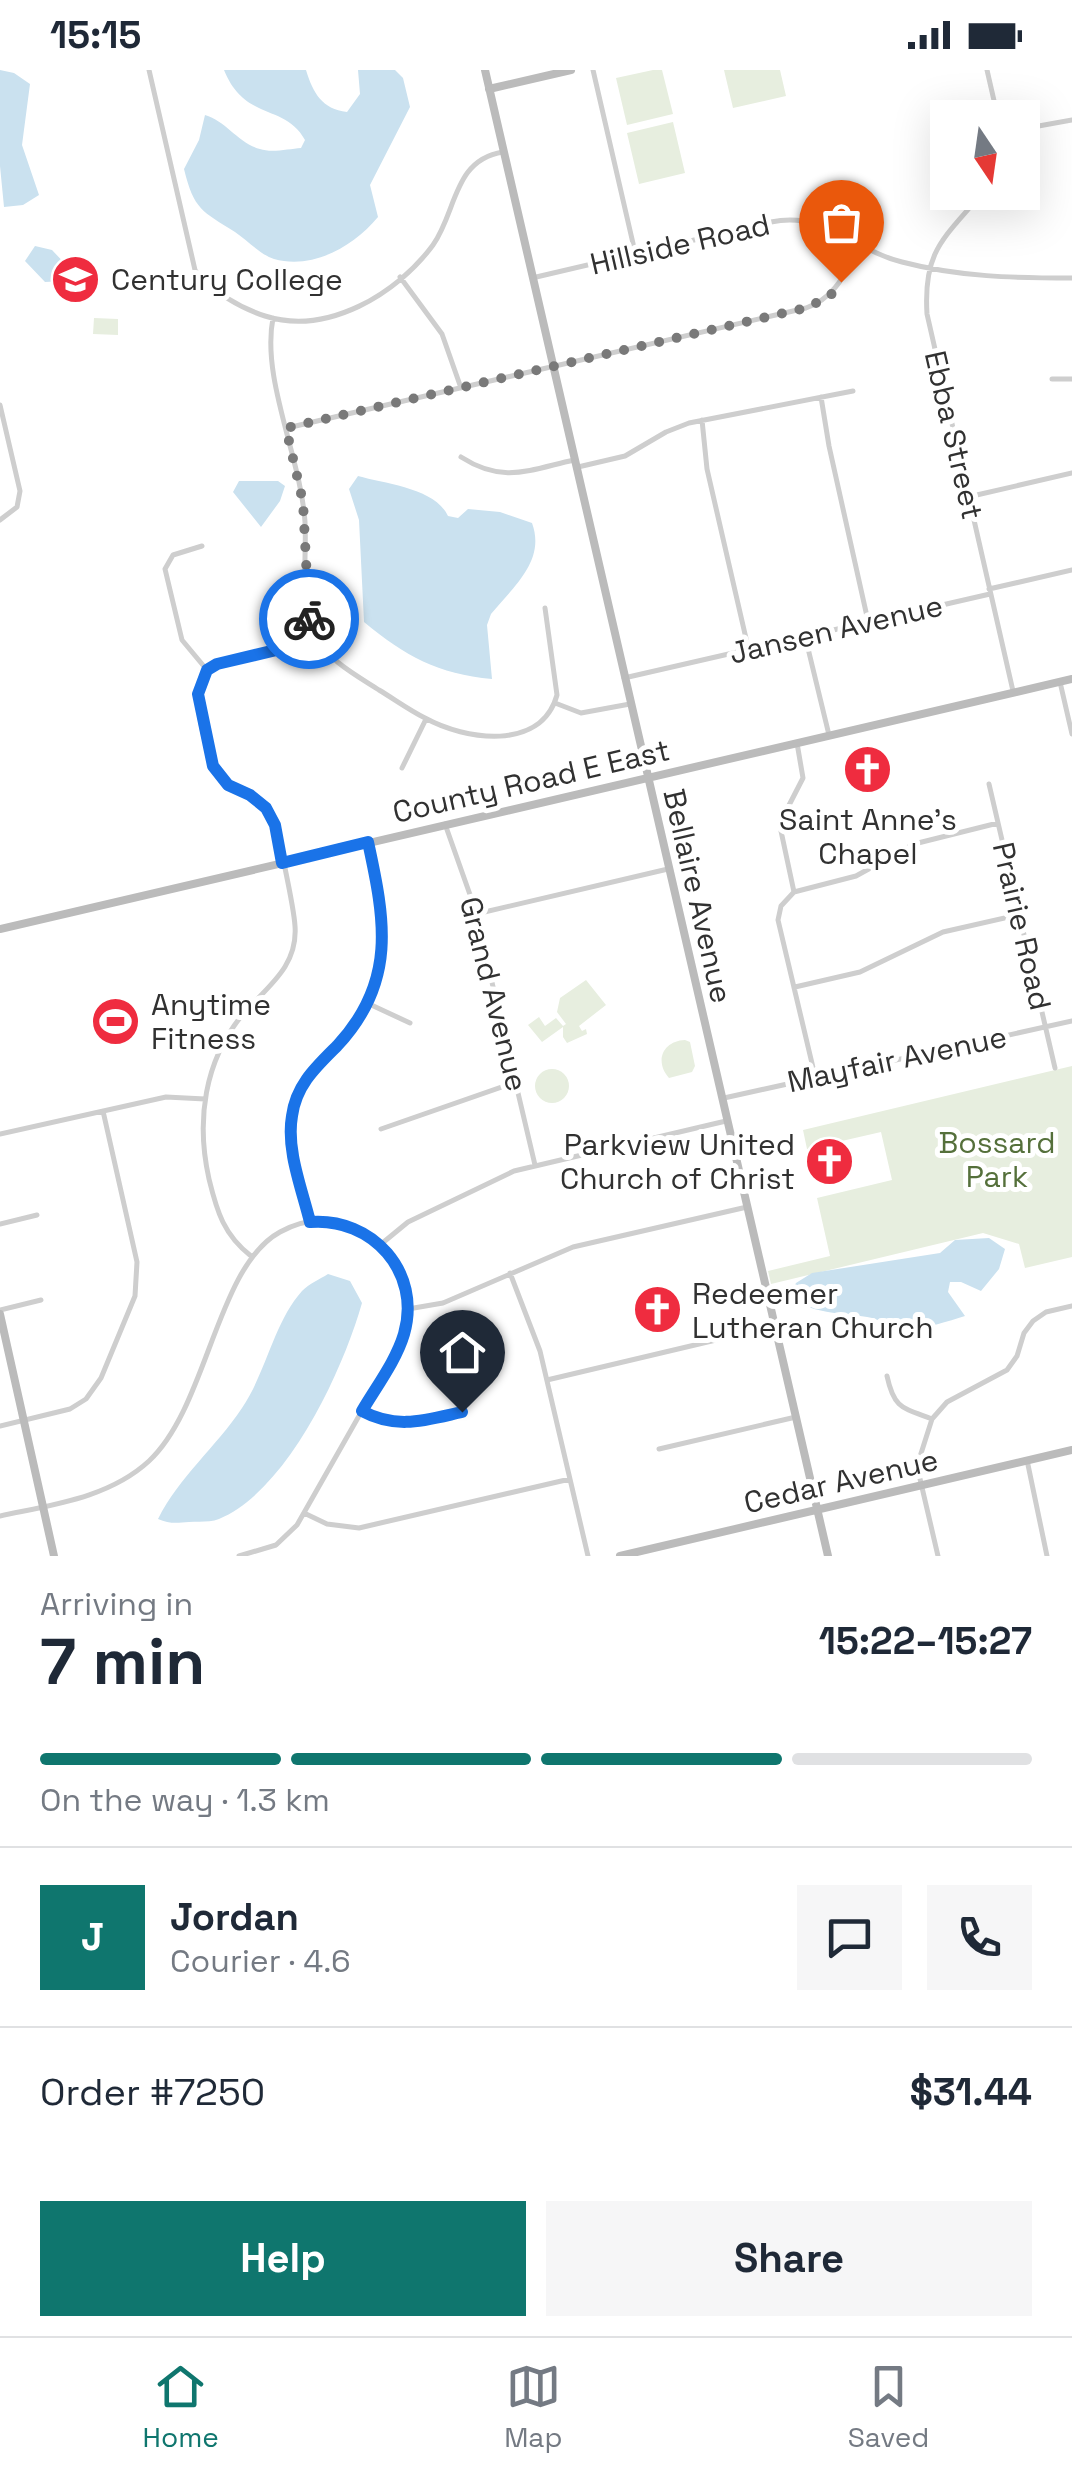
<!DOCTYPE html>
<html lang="en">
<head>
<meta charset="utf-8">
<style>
	body { margin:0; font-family:"Space Grotesk",sans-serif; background:#f6f6f7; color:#1f2937; height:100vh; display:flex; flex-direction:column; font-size:38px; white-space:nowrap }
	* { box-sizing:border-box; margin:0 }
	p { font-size:32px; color:#747a83 }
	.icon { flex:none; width:55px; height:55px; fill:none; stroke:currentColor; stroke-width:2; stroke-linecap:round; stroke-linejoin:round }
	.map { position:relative; height:1486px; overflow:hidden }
	.panel { display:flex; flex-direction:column; background:#fff; flex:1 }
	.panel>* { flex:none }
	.needle { width:65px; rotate:167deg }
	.buttons { position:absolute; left:930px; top:30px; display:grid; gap:20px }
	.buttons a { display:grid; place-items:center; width:110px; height:110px; border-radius:0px; background:#fff; box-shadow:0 10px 40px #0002; font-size:50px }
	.pin { position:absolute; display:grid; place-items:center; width:85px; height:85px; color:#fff; margin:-102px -42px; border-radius:50% 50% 50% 0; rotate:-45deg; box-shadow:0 0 10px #0007 }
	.pin .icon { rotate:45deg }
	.courier { position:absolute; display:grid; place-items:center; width:100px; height:100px; margin:-50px; border:8px solid #1a73e8; border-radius:50%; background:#fff; color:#222; box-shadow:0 2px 12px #0007 }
	.head em { font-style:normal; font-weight:800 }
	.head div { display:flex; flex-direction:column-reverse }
	.head { display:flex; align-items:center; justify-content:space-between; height:170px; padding:0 40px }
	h1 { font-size:65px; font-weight:800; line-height:75px }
	.bar { display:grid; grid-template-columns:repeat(4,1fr); gap:15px 10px; align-content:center; height:120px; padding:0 40px }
	.bar i { height:12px; border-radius:8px; background:#e0e1e3 }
	.bar .active { background:#0f766e }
	.bar p { grid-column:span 4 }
	.line { display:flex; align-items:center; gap:25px; padding:0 40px; border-top:2px solid #e0e1e3 }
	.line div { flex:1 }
	.round { display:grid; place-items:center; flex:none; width:105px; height:105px; border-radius:0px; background:#f6f6f7 }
	.primary-button { display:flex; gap:20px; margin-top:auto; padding:20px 40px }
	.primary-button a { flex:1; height:115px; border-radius:0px; background:#0f766e; color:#fff; font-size:40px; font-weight:800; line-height:115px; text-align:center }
	.primary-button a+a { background:#f6f6f7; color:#1f2937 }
	.status { display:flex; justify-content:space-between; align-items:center; height:70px; padding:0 50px; background:#fff; direction:ltr }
	.status svg { height:28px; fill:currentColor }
	.dock { display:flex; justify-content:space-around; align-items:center; height:140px; border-top:2px solid #e0e1e3; background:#fff; font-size:28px; color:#747a83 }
	.dock a { display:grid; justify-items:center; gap:5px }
	.dock .active { color:#0f766e }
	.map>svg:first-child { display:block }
	.green { fill:#e7eedf }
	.water { fill:#cae1ef }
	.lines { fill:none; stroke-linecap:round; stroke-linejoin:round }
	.street { stroke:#cecece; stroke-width:5 }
	.secondary { stroke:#bbb; stroke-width:8 }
	.done { stroke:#797979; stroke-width:10; stroke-dasharray:0 18 }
	.route { stroke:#1a73e8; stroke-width:12 }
	.labels { text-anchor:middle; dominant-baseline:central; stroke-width:10; stroke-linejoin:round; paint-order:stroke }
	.street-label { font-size:30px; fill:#313131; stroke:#fff }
	.poi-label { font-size:30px; fill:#313131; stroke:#fff; text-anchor:start }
	.park-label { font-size:30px; fill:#55703b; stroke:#fff }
</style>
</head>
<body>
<div class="status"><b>15:15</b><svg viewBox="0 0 49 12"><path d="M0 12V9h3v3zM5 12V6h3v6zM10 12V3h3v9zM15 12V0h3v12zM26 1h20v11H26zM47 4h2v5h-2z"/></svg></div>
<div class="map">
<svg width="1072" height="1486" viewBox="0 0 1072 1486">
	<rect width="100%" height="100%" fill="#fff"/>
	<!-- green -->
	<path class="green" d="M653 0H662L673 44 627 55 616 8Z
		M724 0H780L786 26 733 38Z
		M673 52 685 103 639 114 627 63Z
		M94 248 118 249V265L93 264Z
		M586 910 606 935 579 956 582 961 586 959 587 964 567 973 563 967V957L542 972 528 955 539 947 545 956 556 948 563 956 566 954 557 942 560 928Z
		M685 970 690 972 695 996 692 1002 669 1008C654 991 663 971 685 970Z
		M1072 996V1187L1025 1198 1019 1174 983 1163 771 1214 768 1201 830 1186 817 1128 892 1110 881 1062 807 1079 803 1060Z
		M535 1016a17 17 0 1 1 34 0a17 17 0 1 1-34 0Z"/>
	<!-- water -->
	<path class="water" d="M0 0 14 3 30 14 22 75 39 125 23 135 4 137 0 96Z
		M224 0H306C313 23 322 39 347 42L360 24 358 0H395L403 8 410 37 370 115 378 147C354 176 313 200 274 189 261 185 247 170 235 162 202 141 194 140 184 99L199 70 205 45C226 51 238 73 260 79 271 83 289 79 301 78L305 70C285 33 245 52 224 0Z
		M35 176 52 180 71 200 64 211 45 212 25 191Z
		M358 406C386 414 435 418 448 446L458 448 468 439 500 442 532 453C546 491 513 517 491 544L487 555 492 609C438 604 405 586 364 552L359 450 349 419Z
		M239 411H278L285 416 280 431 261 457 233 422Z
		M989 1168 1005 1179 999 1199 981 1221 961 1212H950L948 1222 965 1246C945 1252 915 1263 894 1258 886 1257 880 1250 872 1248 848 1242 802 1246 791 1222L796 1213 812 1203 940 1183 955 1170Z
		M328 1204 350 1211 362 1233C343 1300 288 1420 219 1449 210 1453 199 1451 189 1452 177 1453 169 1454 158 1449 179 1407 216 1377 242 1338 266 1303 274 1252 302 1221 309 1214 320 1209 328 1204Z"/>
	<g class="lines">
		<!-- street -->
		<path class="street" d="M149 0 195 200C208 220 243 239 265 246 327 266 397 224 433 175 457 141 453 90 503 82
			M593 0 635 182
			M987 0 998 48
			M1022 59 1072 50
			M983 122C945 168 923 179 927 244L1013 621
			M829 157 843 132
			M400 207 442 264 461 318
			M532 208 771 152C827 141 853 180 902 192 959 207 1014 208 1072 208
			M273 248C261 309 301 388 305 452 307 487 299 534 315 566 329 591 356 605 379 620 394 629 409 640 425 648 465 670 541 682 557 625L545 538
			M1052 309H1072
			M821 327 829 376 868 551
			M0 335 20 421 17 437 0 450
			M702 350 707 399 748 577
			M287 358 806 238C836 228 846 201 861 175
			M461 387C503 414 529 400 574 390
			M578 397 625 386 666 362 689 353 853 321
			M968 427 1072 403
			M202 476 173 485 165 499 182 570 207 600
			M989 519 1072 500
			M805 566 829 665
			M624 608 990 524
			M1060 612 1072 664
			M555 633 581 643 630 634
			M402 698 426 649
			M989 714 1055 998
			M445 754 474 836 535 1095
			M794 822 856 806 914 774 998 753
			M794 822 781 836 778 850 815 1006
			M794 822 781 761 785 743 803 708 797 673
			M476 844 668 799
			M795 917 860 902 943 862 1018 845
			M367 933 410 953
			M724 1028 1072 951
			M381 1059 516 1012
			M0 1064 166 1027 205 1029
			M310 1152C302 1119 286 1080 291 1046 296 1015 316 997 337 975 397 913 386 849 368 773
			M0 1154 37 1145
			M380 1175 408 1152 514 1101 726 1051
			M251 1186C224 1165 217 1142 209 1109 196 1051 204 991 243 944 267 917 298 897 295 856 294 840 278 758 271 745 259 725 238 725 222 710 208 696 194 635 199 616 202 605 208 599 217 594L318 570
			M510 1203 540 1281 588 1486
			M408 1239 443 1233 573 1177 747 1137
			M0 1240 41 1230
			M887 1306C894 1339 903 1338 932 1349
			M547 1310 775 1256
			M364 1341 398 1354 462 1342
			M0 1356 70 1339 86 1329 101 1308 135 1226 137 1192 103 1041
			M659 1379 796 1347
			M1027 1390 1047 1486
			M304 1443 327 1454 359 1458 570 1409
			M0 1446C51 1435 109 1428 149 1391 208 1336 216 1197 280 1162 354 1121 427 1197 401 1272L297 1455 276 1475 239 1486
			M938 1486 917 1396 932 1349 947 1332 1007 1300 1017 1286 1024 1263 1033 1251 1046 1242 1072 1236"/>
		<!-- secondary -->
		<path class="secondary" d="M485 0 828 1486
			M489 19 571 0
			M0 859 1072 609
			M0 1244 54 1486
			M620 1486 1072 1380"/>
	</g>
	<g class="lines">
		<!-- done -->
		<path class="done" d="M309 549 303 432 286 358 806 238 830 226 841 212"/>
		<!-- route -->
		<path class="route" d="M309 549 318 570 217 594 207 600 198 624 213 696 228 715 250 725 266 738 275 755 282 793 368 772C385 850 397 912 337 976 316 997 296 1015 292 1046 286 1080 302 1119 310 1152 372 1147 422 1202 404 1264 396 1291 376 1317 362 1341 397 1360 426 1350 462 1342"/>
	</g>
	<!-- icons -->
	<defs>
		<symbol id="university-disc" viewBox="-11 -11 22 22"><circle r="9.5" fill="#ef2c3f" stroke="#fff"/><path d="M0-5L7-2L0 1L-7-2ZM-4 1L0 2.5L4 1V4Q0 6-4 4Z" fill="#fff"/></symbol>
		<symbol id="church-disc" viewBox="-11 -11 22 22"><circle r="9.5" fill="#ef2c3f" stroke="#fff"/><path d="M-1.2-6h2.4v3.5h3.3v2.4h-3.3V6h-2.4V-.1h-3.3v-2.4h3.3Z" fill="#fff"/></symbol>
		<symbol id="stadium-disc" viewBox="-11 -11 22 22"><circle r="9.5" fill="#ef2c3f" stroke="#fff"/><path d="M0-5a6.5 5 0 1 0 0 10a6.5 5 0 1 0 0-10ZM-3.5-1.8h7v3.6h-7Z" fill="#fff"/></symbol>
	</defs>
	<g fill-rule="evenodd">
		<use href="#university-disc" x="48" y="182" width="55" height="55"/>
		<use href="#church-disc" x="840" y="672" width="55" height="55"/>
		<use href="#stadium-disc" x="88" y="924" width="55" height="55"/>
		<use href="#church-disc" x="802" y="1064" width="55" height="55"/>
		<use href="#church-disc" x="630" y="1212" width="55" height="55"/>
	</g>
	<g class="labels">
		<!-- street labels -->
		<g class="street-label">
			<text transform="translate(680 174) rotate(-13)">Hillside Road</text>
			<text transform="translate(954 365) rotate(77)">Ebba Street</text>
			<text transform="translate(836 559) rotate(-13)">Jansen Avenue</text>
			<text transform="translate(531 711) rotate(-13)">County Road E East</text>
			<text transform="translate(698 826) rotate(77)">Bellaire Avenue</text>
			<text transform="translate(1022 856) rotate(77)">Prairie Road</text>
			<text transform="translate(494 924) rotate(76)">Grand Avenue</text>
			<text transform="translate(897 989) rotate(-12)">Mayfair Avenue</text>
			<text transform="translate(841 1411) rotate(-13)">Cedar Avenue</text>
		</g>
		<!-- poi labels -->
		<g class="poi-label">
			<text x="111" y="209">Century College</text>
			<text x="868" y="749" text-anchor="middle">Saint Anne's<tspan x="868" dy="34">Chapel</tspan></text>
			<text x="151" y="934">Anytime<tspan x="151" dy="34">Fitness</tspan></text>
			<text x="795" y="1074" text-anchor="end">Parkview United<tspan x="795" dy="34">Church of Christ</tspan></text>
			<text x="692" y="1223">Redeemer<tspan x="692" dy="34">Lutheran Church</tspan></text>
		</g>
		<!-- park labels -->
		<g class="park-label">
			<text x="997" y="1072">Bossard<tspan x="997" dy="34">Park</tspan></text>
		</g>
	</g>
</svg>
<div class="buttons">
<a><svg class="needle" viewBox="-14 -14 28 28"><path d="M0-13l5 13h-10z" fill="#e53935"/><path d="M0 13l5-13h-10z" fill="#747a83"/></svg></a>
</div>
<div class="pin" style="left:841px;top:212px;background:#ea580c"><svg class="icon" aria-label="bag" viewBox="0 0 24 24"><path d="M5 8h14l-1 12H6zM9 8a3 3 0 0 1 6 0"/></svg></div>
<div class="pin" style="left:462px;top:1342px;background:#1f2937"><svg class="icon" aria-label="home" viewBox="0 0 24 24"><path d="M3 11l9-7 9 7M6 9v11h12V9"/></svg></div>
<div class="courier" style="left:309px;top:549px"><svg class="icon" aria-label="bike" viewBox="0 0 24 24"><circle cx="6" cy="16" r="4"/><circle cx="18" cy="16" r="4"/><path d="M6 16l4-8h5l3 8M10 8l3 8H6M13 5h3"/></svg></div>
</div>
<section class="panel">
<div class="head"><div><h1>7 min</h1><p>Arriving in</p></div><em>15:22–15:27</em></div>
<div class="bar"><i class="active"></i><i class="active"></i><i class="active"></i><i></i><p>On the way · 1.3 km</p></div>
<div class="line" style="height:180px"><b class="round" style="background:#0f766e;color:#fff">J</b><div><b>Jordan</b><p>Courier · 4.6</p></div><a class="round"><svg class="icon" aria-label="chat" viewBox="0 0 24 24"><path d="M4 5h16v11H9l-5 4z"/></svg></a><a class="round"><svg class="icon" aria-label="phone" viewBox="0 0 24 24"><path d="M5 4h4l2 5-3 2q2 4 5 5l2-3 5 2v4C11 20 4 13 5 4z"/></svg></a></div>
<div class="line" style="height:130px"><div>Order #7250</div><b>$31.44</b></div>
<div class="primary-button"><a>Help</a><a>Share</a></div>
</section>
<nav class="dock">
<a class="active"><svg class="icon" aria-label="home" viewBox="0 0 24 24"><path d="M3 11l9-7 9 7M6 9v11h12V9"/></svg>Home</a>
<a><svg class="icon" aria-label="map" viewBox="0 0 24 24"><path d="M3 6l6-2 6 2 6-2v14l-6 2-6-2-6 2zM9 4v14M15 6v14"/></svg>Map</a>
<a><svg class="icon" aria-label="saved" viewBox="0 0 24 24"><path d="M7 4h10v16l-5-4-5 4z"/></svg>Saved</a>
</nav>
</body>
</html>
